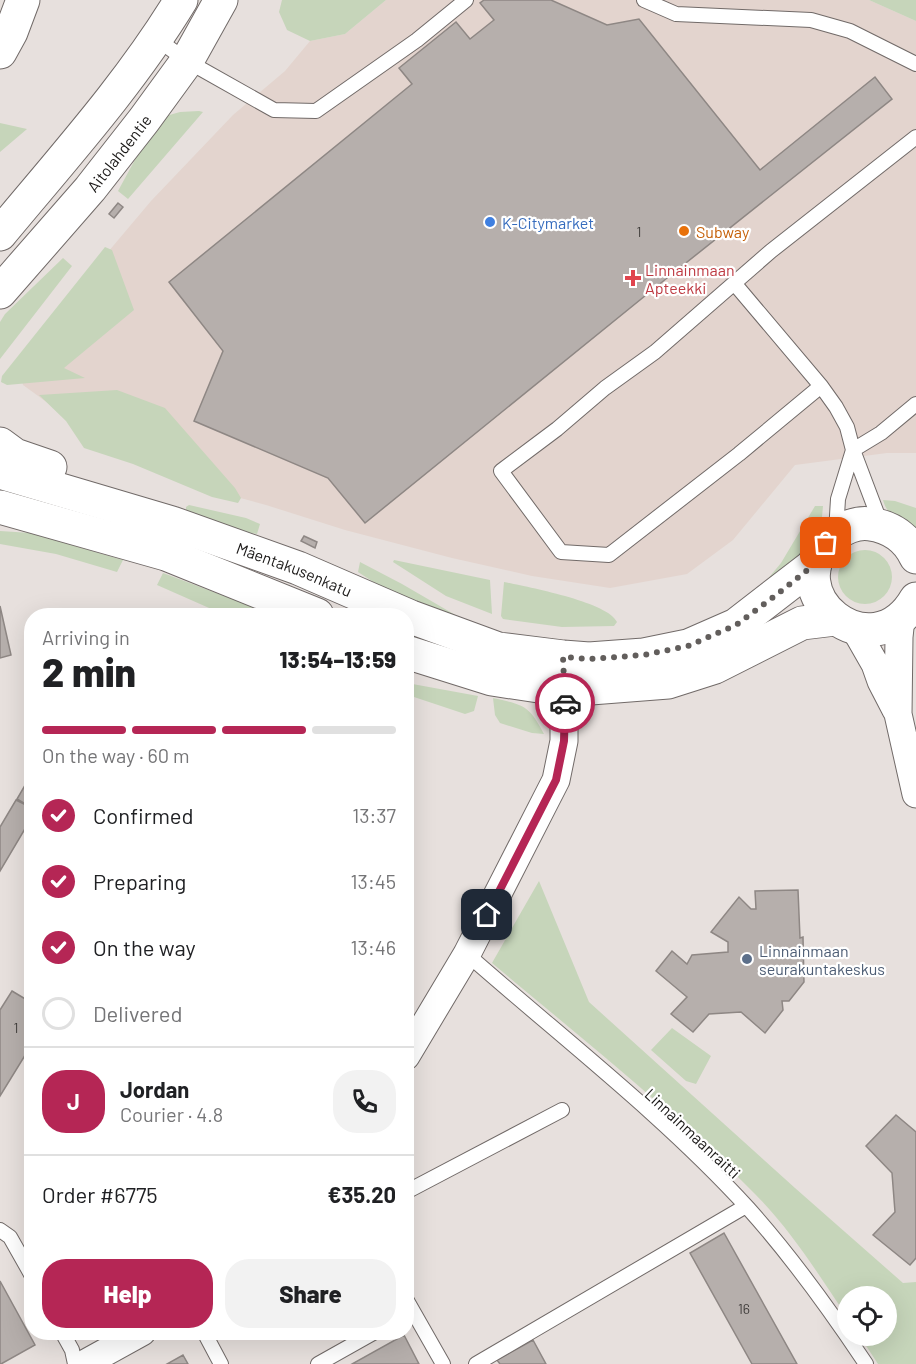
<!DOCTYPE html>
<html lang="en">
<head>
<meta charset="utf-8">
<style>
	body { margin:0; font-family:Barlow,sans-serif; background:#f2f2f2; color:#202124; height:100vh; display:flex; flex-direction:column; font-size:22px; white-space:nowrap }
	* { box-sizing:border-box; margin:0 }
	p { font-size:20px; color:#757577 }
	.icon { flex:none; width:33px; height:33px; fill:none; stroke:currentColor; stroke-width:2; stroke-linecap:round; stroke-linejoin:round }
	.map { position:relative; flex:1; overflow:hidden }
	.panel { position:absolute; left:24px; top:608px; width:390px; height:732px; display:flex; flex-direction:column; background:#fff; border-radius:24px; box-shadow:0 6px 24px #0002 }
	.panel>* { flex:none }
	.tools { position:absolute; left:837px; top:1286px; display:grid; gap:12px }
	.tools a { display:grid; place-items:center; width:60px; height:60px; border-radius:50%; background:#fff; box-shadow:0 6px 24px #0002; font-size:30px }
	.pin { position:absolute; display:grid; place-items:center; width:51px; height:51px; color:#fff; margin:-26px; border-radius:12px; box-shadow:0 3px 9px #0006 }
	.courier { position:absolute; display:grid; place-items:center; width:60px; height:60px; margin:-30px; border:4px solid #b52655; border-radius:50%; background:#fff; color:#222; box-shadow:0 2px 8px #0007 }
	.overview em { font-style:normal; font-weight:800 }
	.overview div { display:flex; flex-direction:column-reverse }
	.overview { display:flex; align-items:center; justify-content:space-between; height:102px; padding:0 18px }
	h1 { font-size:39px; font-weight:800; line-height:45px }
	.bar { display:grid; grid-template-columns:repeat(4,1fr); gap:9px 6px; align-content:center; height:72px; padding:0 18px }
	.bar i { height:8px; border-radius:4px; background:#e0e0e0 }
	.bar .selected { background:#b52655 }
	.bar p { grid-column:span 4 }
	.line { display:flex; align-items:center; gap:15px; padding:0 18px; border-top:2px solid #e0e0e0 }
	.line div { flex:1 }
	.round { display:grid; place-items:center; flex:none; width:63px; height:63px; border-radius:24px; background:#f2f2f2 }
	ol { padding:0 18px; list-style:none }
	li { display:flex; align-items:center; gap:18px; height:66px }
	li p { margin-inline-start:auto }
	li .icon { padding:6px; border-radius:50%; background:#b52655; color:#fff; stroke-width:4 }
	li:last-child { color:#757577 }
	li i { width:33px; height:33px; border:3px solid #e0e0e0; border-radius:50% }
	.button { display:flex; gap:12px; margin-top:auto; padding:12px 18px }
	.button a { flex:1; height:69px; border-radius:24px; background:#b52655; color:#fff; font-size:24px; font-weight:800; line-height:69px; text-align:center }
	.button a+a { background:#f2f2f2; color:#202124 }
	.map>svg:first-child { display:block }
	.built { fill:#e3d4ce }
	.green { fill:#c6d5ba }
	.building { fill:#b6afac; stroke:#8e8784; stroke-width:1.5 }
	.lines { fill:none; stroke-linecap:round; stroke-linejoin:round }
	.lane-casing { stroke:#716a68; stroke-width:16 }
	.street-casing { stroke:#716a68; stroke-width:29 }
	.secondary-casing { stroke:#716a68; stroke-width:35 }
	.highway-casing { stroke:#716a68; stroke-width:35 }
	.lane { stroke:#fff; stroke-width:14 }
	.street { stroke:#fff; stroke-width:27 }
	.secondary { stroke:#fff; stroke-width:33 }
	.highway { stroke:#fff; stroke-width:33 }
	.done { stroke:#625e5c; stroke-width:6; stroke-dasharray:0 10.8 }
	.route { stroke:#b52655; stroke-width:8 }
	.shop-dot { fill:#3f7fe0; stroke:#fff; stroke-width:2 }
	.food-dot { fill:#e8710a; stroke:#fff; stroke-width:2 }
	.health-dot { fill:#e0444e; stroke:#fff; stroke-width:2 }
	.service-dot { fill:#5c6f8a; stroke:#fff; stroke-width:2 }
	.labels { text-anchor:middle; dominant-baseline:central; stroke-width:4.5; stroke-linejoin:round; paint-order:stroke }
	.number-label { font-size:14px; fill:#413e3c }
	.street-label { font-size:16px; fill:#1a1817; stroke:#fff }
	.shop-label { font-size:16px; fill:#366cbe; stroke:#fff; text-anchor:start }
	.food-label { font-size:16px; fill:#c56008; stroke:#fff; text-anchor:start }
	.health-label { font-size:16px; fill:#be3a42; stroke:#fff; text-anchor:start }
	.service-label { font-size:16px; fill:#4e5e75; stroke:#fff; text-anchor:start }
</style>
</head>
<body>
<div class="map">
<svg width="916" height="1364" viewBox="0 0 916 1364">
	<rect width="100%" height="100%" fill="#e7e0dd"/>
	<!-- built -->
	<path class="built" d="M386 0H869L916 21V453H887L795 465 733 540 687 574 610 588 532 576 452 558 345 530 266 505 193 485 52 406 23 385 18 362 49 322 151 201 233 115 285 71 310 41 345 34Z"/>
	<!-- green -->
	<path class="green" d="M282 0H386L345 34 310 41 287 30 279 12Z
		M869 0H916V21Z
		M199 111 203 112 128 199 118 191 137 156 166 116 180 112Z
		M0 123 27 129 0 152Z
		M105 247 112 250 134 310 64 368 85 378 7 385 1 382 2 376Z
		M63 258 72 266 0 359V322L5 314Z
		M117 390 165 408 235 488 241 498 238 503 212 497 133 464 84 448 66 421 39 395Z
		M883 500 895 501 916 508V533C902 524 887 516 883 500Z
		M189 505 246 518 260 524 257 534 224 529 186 512V507Z
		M815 506H823L821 528 813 546 750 600 747 596 766 581 781 563Z
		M0 531 31 533 123 560 117 572 56 554 0 544Z
		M838 577a27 27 0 1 1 54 0a27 27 0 1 1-54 0Z
		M394 560 490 580 492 614 446 596 393 562Z
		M360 562 402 584 464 620 392 594 358 572Z
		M163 573 243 603 269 615H225L157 585Z
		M504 582C527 587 608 602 617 622L614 626 562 627 503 619 501 616Z
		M407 683 478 696 474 711 465 714 411 696 407 693Z
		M493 698C524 705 529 705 544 734L532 733 500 723 495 715Z
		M539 881 589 1002 795 1188 903 1283 916 1282V1364H878L859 1335H886V1296H848L847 1317C819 1275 791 1230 755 1194 674 1111 581 1038 492 963Z
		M672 1028 711 1056 696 1084 686 1081 651 1050Z"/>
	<!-- building -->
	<path class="building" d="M484 0H551L607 25 639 19 760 170 875 77 892 99 672 274 365 523 328 478 194 421 223 351 169 282 412 84 399 68 456 22 470 39 494 20 480 3Z
		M118 203 123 207 114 218 109 214Z
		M304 536 317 542 315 548 301 541Z
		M0 606 11 655 0 658Z
		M31 775 32 776V808L17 799Z
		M16 800 32 808V817L0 871V827Z
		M798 890 800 938 803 937 804 982 789 1001H782L783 1010 765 1033 741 1012 709 1014 693 1032 671 1014 687 997 656 971 672 951 687 964 692 955 728 952V942L711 932 739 897 751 909H756L755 891Z
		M12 991 32 1003V1044L0 1096V1010Z
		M896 1115 916 1132V1258L910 1265 873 1235 895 1212 892 1173 866 1146Z
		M724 1233 797 1364H752L690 1253Z
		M0 1281 35 1345 1 1364H0Z
		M404 1335 419 1364H352Z
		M533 1340 546 1364H500L497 1360Z
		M183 1355 188 1364H167Z"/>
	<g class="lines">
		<defs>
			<path id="lane" d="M644 0 676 14 811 20 850 31 916 64
				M157 39 187 61 274 110 316 111 417 40 466 0
				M734 283 821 386 836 407 847 427 853 450 881 524
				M821 386 739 454 609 555 561 552 501 471 557 429 605 388 655 352 771 251 916 137
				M836 532 838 499 853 450 881 433 916 404
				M467 954C561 1037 663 1115 748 1208 791 1256 830 1310 866 1364
				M406 1192 562 1110
				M0 1230 10 1237 32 1276
				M406 1299 443 1364
				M62 1332 72 1350 75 1364
				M204 1332 221 1364
				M318 1364 375 1332
				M476 1364 746 1206"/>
			<path id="street" d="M901 618 899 637 898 714 916 794
				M855 629 875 664 881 681 896 710
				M406 1056 467 954 556 780 564 741V670
				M84 1364 142 1332"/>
			<g id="secondary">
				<path d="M0 234C63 158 130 84 181 0"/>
				<path id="s1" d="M0 292 90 189 144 120 187 61 221 0"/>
				<path d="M0 444 15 455 50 467"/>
				<path id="s2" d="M0 472 172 523 298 568 411 617 498 649 563 657 589 659 644 655 688 646 736 625 815 564"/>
				<path d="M0 507 166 554 317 615"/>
				<path d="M916 557C907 538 891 527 870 524 857 522 842 528 832 537 772 593 872 675 916 599"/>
				<path d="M406 652 492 679 565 690 668 682 715 667 802 623 835 619"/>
			</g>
			<path id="highway" d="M0 52 11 32 23 0"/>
		</defs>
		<!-- lane casing -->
		<use href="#lane" class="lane-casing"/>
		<!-- street casing -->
		<use href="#street" class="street-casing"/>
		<!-- secondary casing -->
		<use href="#secondary" class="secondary-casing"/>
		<!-- highway casing -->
		<use href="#highway" class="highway-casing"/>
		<!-- lane -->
		<use href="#lane" class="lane"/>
		<!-- street -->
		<use href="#street" class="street"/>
		<!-- secondary -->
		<use href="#secondary" class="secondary"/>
		<!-- highway -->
		<use href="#highway" class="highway"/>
	</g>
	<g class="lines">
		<!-- done -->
		<path class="done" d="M565 703 563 657 589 659 644 655 688 646 736 625 771 599 815 564 826 543"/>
		<!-- route -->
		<path class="route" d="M487 915 556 780 564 741 565 703"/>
	</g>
	<!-- markers -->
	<circle class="shop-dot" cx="490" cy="222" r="6"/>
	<circle class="food-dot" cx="684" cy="231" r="6"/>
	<path class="health-dot" d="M630 269h6v6h6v6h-6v6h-6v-6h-6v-6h6z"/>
	<circle class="service-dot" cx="747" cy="959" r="6"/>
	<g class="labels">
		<!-- number labels -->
		<g class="number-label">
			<text x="639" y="231">1</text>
			<text x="16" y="1027">1</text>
			<text x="744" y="1308">16</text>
		</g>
		<!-- street labels -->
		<g class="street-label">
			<text stroke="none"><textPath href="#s1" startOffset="183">Aitolahdentie</textPath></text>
			<text stroke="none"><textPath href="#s2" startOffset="310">Mäentakusenkatu</textPath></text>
			<text transform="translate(693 1133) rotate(43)">Linnainmaanraitti</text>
		</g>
		<!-- shop labels -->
		<g class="shop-label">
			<text x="502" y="222">K-Citymarket</text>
		</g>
		<!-- food labels -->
		<g class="food-label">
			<text x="696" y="231">Subway</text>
		</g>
		<!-- health labels -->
		<g class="health-label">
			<text x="645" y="269">Linnainmaan<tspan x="645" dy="18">Apteekki</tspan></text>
		</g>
		<!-- service labels -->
		<g class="service-label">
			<text x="759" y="950">Linnainmaan<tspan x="759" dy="18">seurakuntakeskus</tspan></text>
		</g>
	</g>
</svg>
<div class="tools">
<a><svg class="icon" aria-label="locate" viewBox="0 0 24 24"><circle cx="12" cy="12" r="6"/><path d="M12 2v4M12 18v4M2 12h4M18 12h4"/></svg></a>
</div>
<div class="pin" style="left:826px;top:543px;background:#ea580c"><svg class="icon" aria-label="bag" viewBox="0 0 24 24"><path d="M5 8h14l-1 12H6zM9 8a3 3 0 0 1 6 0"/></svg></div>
<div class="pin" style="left:487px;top:915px;background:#1f2937"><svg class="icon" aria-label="home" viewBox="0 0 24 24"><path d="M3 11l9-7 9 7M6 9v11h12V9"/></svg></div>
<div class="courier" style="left:565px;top:703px"><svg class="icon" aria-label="car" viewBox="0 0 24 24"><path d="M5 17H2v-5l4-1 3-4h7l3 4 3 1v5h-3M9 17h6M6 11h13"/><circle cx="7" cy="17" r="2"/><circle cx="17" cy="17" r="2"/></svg></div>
<section class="panel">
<div class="overview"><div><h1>2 min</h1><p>Arriving in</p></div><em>13:54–13:59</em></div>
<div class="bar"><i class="selected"></i><i class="selected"></i><i class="selected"></i><i></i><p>On the way · 60 m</p></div>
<ol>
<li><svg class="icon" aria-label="check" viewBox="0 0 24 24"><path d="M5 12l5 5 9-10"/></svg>Confirmed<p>13:37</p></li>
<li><svg class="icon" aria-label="check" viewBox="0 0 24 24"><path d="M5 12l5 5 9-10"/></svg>Preparing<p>13:45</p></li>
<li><svg class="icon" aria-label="check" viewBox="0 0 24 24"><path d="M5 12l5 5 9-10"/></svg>On the way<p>13:46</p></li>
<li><i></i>Delivered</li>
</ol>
<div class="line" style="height:108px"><b class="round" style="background:#b52655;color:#fff">J</b><div><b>Jordan</b><p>Courier · 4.8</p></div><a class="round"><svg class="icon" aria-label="phone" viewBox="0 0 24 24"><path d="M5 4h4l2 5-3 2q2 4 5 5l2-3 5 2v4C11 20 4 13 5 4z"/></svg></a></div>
<div class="line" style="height:78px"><div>Order #6775</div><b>€35.20</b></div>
<div class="button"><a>Help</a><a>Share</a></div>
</section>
</div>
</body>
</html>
